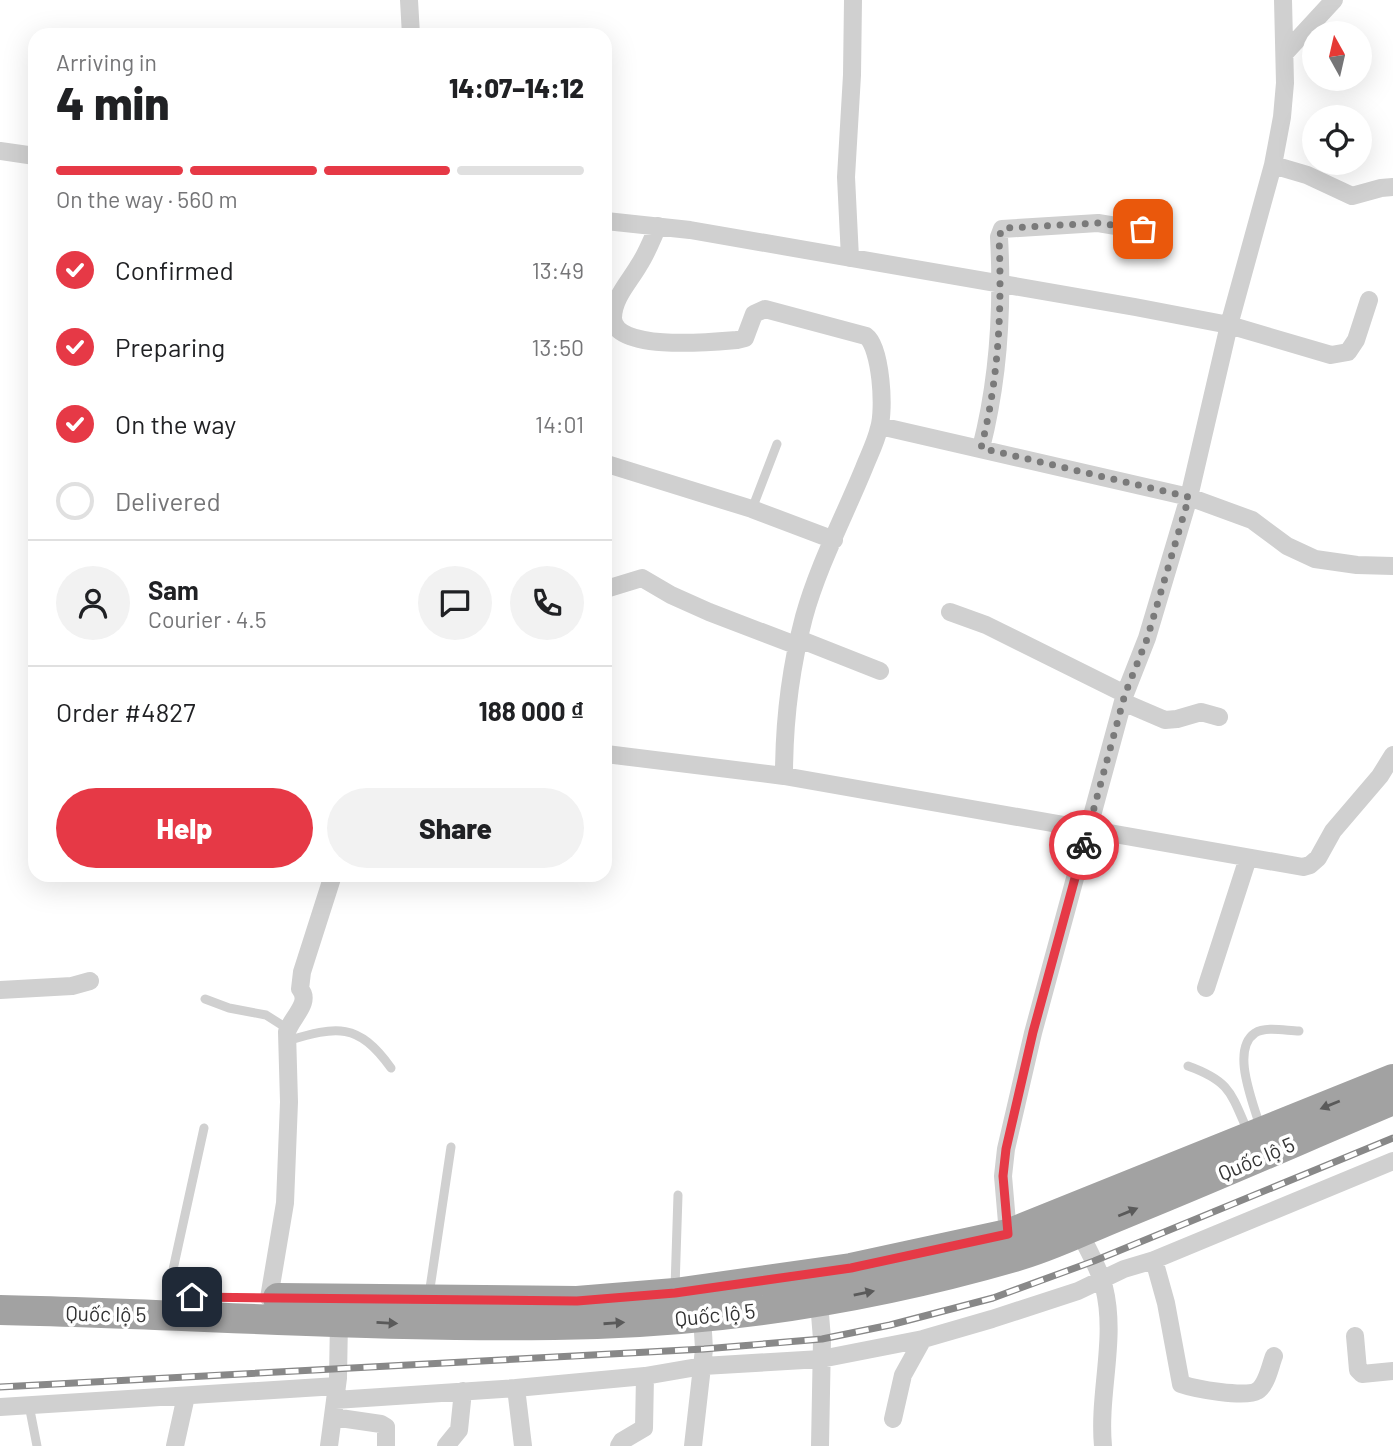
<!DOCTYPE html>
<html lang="en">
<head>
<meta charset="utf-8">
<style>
	body { margin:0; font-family:Barlow,sans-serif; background:#f2f2f2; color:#202124; height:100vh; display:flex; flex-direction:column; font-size:26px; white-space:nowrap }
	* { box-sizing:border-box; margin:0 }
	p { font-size:23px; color:#757577 }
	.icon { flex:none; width:38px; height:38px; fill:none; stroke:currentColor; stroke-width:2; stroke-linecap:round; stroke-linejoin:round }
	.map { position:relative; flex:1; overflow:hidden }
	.side { position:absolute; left:28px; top:28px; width:584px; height:854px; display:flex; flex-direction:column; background:#fff; border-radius:21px; box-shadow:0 7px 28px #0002 }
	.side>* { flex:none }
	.needle { width:46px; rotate:352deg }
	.buttons { position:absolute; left:1302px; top:21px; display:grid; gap:14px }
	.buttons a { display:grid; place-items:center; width:70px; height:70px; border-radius:50%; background:#fff; box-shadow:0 7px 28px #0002; font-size:35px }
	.pin { position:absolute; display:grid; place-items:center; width:60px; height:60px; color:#fff; margin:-30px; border-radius:14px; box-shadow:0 4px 10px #0006 }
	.courier { position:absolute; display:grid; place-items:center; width:70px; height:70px; margin:-35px; border:5px solid #e63946; border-radius:50%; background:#fff; color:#222; box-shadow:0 2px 9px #0007 }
	.head em { font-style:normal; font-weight:800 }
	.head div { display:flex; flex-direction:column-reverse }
	.head { display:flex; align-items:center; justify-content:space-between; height:119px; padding:0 28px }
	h1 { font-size:46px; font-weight:800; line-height:52px }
	.bar { display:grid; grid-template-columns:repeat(4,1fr); gap:10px 7px; align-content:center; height:84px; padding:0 28px }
	.bar i { height:9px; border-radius:5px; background:#e0e0e0 }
	.bar .selected { background:#e63946 }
	.bar p { grid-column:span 4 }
	.line { display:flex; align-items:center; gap:18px; padding:0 28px; border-top:2px solid #e0e0e0 }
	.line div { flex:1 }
	.round { display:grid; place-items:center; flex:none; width:74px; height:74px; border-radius:37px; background:#f2f2f2 }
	ol { padding:0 28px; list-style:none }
	li { display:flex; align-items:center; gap:21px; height:77px }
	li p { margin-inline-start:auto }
	li .icon { padding:7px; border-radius:50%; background:#e63946; color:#fff; stroke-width:4 }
	li:last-child { color:#757577 }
	li i { width:38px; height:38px; border:4px solid #e0e0e0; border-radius:50% }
	.primary-button { display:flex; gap:14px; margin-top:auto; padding:14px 28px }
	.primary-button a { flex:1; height:80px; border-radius:42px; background:#e63946; color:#fff; font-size:28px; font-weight:800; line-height:80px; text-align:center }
	.primary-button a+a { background:#f2f2f2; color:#202124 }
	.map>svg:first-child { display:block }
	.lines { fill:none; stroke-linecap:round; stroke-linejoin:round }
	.service { stroke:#d0d0d0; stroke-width:9 }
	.minor { stroke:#d0d0d0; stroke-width:18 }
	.trunk { stroke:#a2a2a2; stroke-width:30 }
	.rail-casing { stroke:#888; stroke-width:7 }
	.rail { stroke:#fff; stroke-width:4.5; stroke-dasharray:13; stroke-linecap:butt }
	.oneway { fill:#5a5a5a }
	.done { stroke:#7a7a7a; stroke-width:7; stroke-dasharray:0 12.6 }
	.route { stroke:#e63946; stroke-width:9 }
	.labels { text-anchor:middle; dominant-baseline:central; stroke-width:7; stroke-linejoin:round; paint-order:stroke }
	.street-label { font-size:21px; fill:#333; stroke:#fff }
</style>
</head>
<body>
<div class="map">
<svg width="1393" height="1446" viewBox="0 0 1393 1446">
	<rect width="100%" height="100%" fill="#fff"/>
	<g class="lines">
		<!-- service -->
		<path class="service" d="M752 509 777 444
			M205 999 229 1008 266 1015 288 1029
			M287 1041C337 1026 358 1022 391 1068
			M1188 1066C1230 1081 1231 1093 1248 1132
			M1260 1127C1254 1104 1230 1050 1255 1033 1266 1026 1287 1031 1299 1031
			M675 1288 678 1195
			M429 1295 451 1147
			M167 1297 204 1128
			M29 1405 37 1446"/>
		<!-- minor -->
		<path class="minor" d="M409 0 411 35
			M1286 52 1334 0
			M0 151 35 156
			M1273 165 1307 175 1352 196 1381 188 1393 187
			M606 221 690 230 1135 307 1229 325 1331 355 1348 352 1356 340 1369 300
			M658 226C652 239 647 253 639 265 630 281 613 298 613 318 614 352 713 342 737 340L745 338 754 314 765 309 866 336C881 347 885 410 879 428 876 442 869 455 864 468 844 517 818 566 804 617 790 670 784 722 784 776
			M850 258 846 177 852 75 853 0
			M880 426 1189 497 1252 520 1287 546 1315 559 1357 565 1393 566
			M981 448C999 378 1003 310 999 237L1002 229 1098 223 1128 228 1164 226
			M607 464 752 509 834 540
			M606 589 642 578 671 595 709 612 798 646
			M950 612 986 625 1125 694
			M799 639 880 671
			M1123 702 1165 720 1177 719 1201 712 1219 717
			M606 754 784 776 1303 867 1310 865 1318 858 1333 831 1380 776 1393 755
			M1206 988 1248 858
			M0 990 72 986 90 981
			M1079 1232C1088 1249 1099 1268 1104 1287 1117 1339 1098 1393 1103 1446
			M1008 1234 1003 1176 1006 1149 1033 1033 1125 694 1147 638 1189 497 1229 325 1273 165 1282 117 1285 83 1283 0
			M1154 1260 1166 1303 1181 1384C1195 1389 1246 1398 1257 1391 1267 1385 1270 1366 1274 1356
			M269 1298 285 1203 289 1102 287 1032C291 1018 312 1002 300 989L302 972 333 875
			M819 1302 822 1339 820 1446
			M1355 1336 1358 1370 1362 1374 1393 1371
			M516 1388 523 1446
			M335 1400 516 1388 645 1376 703 1366 821 1359 923 1339 992 1319 1078 1291 1124 1269 1154 1260 1393 1161
			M0 1407 337 1386
			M333 1417 381 1424 386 1427V1446
			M893 1419 903 1375 923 1339
			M175 1446 186 1396
			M329 1446 338 1378 339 1320
			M446 1446 459 1430 463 1391
			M619 1446 622 1441 644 1428 645 1376
			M693 1446 704 1349 702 1316"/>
		<!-- trunk -->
		<path class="trunk" d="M278 1298 577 1301 675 1293 851 1268 1008 1234 1393 1079
			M0 1310C199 1314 398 1330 597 1324 738 1319 879 1296 1014 1257 1051 1247 1086 1229 1121 1215 1213 1178 1303 1138 1393 1100"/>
		<defs>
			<path id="rail" d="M0 1387 704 1349 822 1339 890 1325 993 1298 1094 1261 1393 1138"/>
		</defs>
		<!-- rail casing -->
		<use href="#rail" class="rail-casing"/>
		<!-- rail -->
		<use href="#rail" class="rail"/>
	</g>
	<!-- one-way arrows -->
	<defs><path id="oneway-solid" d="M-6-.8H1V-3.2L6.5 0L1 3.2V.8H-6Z" transform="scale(1.75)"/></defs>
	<g class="oneway">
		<use href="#oneway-solid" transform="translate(1330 1105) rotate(158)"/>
		<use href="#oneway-solid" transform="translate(1128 1212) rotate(-22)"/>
		<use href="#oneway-solid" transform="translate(864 1293) rotate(-12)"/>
		<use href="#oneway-solid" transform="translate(387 1323) rotate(3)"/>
		<use href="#oneway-solid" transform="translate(614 1323) rotate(-4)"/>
	</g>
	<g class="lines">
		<!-- done -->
		<path class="done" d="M1084 845 1125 694 1147 639 1189 497 981 448C999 378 1002 309 999 237L1002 229 1007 228 1098 223 1143 229"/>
		<!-- route -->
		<path class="route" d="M192 1297 577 1301 675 1293 851 1268 1008 1234 1003 1176 1006 1149 1033 1032 1084 845"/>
	</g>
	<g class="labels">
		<!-- street labels -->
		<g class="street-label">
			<text transform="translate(1256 1158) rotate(-23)">Quốc lộ 5</text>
			<text transform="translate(106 1313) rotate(1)">Quốc lộ 5</text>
			<text transform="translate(715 1314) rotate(-6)">Quốc lộ 5</text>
		</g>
	</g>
</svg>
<div class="buttons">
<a><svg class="needle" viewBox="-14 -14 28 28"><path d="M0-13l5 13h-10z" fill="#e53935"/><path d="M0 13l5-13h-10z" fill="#757577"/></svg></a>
<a><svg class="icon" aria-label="locate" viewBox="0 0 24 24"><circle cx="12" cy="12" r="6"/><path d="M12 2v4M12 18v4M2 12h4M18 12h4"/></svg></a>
</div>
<div class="pin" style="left:1143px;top:229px;background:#ea580c"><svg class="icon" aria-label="bag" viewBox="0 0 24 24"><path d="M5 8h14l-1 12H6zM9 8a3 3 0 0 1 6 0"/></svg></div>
<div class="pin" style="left:192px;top:1297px;background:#1f2937"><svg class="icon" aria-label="home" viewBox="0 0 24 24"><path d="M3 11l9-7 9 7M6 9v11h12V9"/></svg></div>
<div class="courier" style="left:1084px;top:845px"><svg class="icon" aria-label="bike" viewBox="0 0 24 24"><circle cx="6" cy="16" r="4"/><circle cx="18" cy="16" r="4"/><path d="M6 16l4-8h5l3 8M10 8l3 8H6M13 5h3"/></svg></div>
<section class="side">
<div class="head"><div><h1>4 min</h1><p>Arriving in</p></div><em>14:07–14:12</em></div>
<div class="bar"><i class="selected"></i><i class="selected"></i><i class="selected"></i><i></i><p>On the way · 560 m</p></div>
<ol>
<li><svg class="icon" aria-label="check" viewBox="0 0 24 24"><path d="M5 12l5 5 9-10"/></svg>Confirmed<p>13:49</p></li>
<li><svg class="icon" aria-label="check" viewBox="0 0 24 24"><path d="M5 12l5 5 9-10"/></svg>Preparing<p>13:50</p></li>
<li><svg class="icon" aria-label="check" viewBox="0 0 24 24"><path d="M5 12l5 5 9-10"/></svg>On the way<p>14:01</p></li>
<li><i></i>Delivered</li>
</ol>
<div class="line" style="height:126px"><a class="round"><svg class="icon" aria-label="person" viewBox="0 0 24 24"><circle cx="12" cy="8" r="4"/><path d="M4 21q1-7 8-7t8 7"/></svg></a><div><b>Sam</b><p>Courier · 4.5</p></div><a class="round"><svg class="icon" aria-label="chat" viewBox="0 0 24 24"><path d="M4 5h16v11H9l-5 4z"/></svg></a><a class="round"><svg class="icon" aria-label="phone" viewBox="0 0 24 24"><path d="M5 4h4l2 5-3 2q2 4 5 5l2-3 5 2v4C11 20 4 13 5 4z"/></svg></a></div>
<div class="line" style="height:91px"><div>Order #4827</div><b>188 000 ₫</b></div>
<div class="primary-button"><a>Help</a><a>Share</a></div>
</section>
</div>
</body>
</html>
